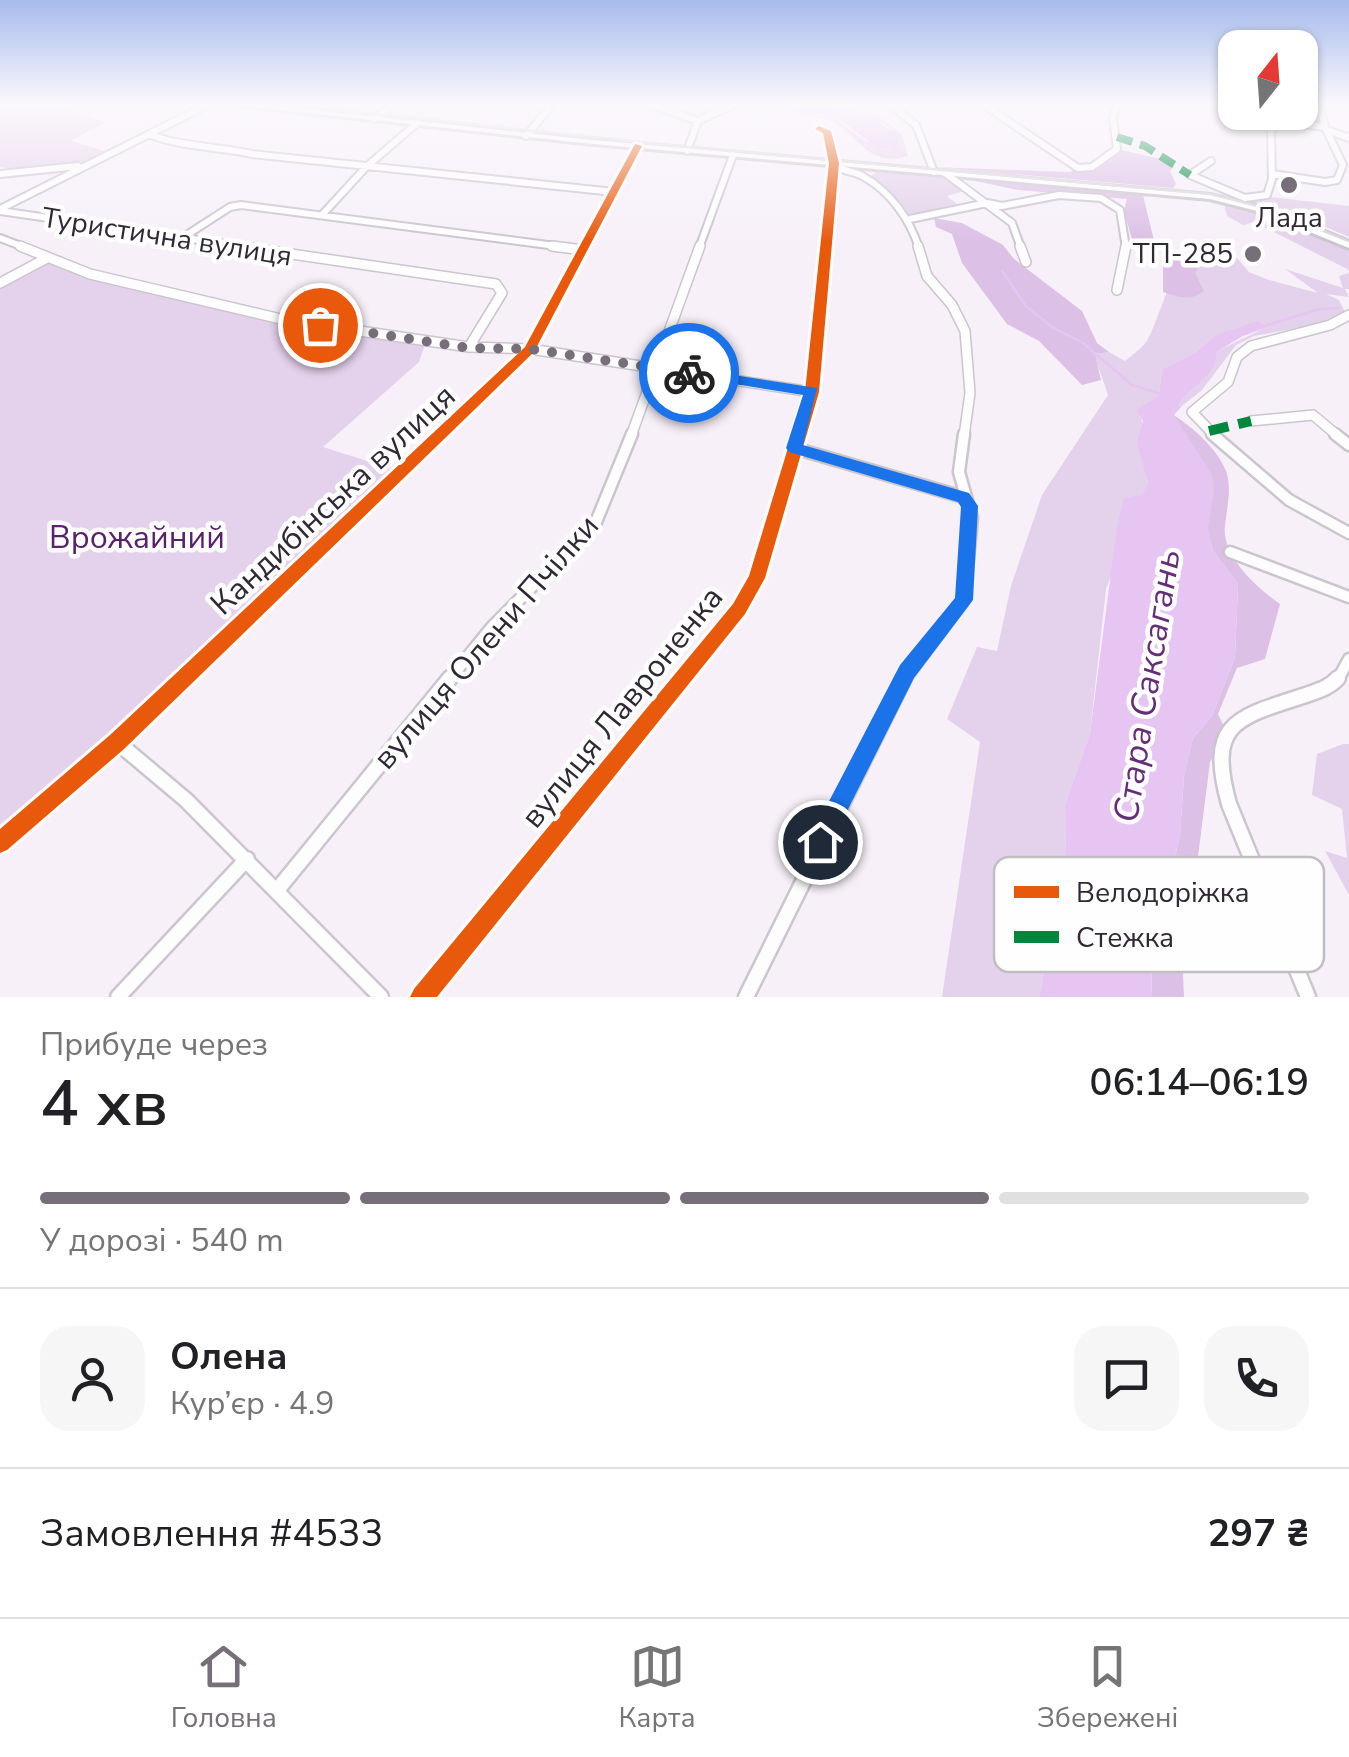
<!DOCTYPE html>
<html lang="uk">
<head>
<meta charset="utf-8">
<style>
	body { margin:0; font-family:"Nunito Sans",sans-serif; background:#f6f6f6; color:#202124; height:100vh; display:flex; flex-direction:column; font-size:38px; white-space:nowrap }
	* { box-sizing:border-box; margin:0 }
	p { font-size:32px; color:#757577 }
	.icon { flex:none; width:55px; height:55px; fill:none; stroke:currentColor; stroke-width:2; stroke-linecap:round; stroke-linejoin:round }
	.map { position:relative; height:997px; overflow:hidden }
	.sheet { display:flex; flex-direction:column; background:#fff; flex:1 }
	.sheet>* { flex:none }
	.needle { width:65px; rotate:17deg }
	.fabs { position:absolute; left:1218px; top:30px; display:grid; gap:20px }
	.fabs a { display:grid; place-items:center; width:100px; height:100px; border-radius:20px; background:#fff; box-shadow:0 2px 8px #0004; font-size:50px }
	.pin { position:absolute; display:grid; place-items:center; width:85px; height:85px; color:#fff; margin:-42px; border:5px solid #fff; border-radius:50%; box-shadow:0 2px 10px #0007 }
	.courier { position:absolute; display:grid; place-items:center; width:100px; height:100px; margin:-50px; border:8px solid #1a73e8; border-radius:50%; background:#fff; color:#222; box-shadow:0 2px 12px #0007 }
	.head em { font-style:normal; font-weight:600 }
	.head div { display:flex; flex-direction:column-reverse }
	.head { display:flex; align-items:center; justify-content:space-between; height:170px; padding:0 40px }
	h1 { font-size:65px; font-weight:600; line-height:75px }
	.bar { display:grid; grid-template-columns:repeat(4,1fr); gap:15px 10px; align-content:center; height:120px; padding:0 40px }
	.bar i { height:12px; border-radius:8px; background:#e0e0e0 }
	.bar .active { background:#766e78 }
	.bar p { grid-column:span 4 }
	.line { display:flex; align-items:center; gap:25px; padding:0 40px; border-top:2px solid #e0e0e0 }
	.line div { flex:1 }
	.round { display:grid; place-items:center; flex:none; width:105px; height:105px; border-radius:30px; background:#f6f6f6 }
	.menu { display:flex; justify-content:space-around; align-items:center; height:140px; border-top:2px solid #e0e0e0; background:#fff; font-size:28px; color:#757577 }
	.menu a { display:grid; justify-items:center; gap:5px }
	.menu .active { color:#766e78 }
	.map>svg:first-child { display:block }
	.green { fill:#e4d1eb }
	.forest { fill:#dcc0e6 }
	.water { fill:#e7c5f3 }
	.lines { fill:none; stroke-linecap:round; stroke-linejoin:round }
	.stream { stroke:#e7c5f3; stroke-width:2.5 }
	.minor-far3-casing { stroke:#cbc5ce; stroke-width:10 }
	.minor-far2-casing { stroke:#cbc5ce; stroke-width:12 }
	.minor-far1-casing { stroke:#cbc5ce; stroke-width:15 }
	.minor-casing { stroke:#cbc5ce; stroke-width:19 }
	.major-casing { stroke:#cbc5ce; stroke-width:6 }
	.minor-far3 { stroke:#fefdfe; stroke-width:6 }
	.minor-far2 { stroke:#fefdfe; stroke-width:9 }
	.minor-far1 { stroke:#fefdfe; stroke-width:10 }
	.minor { stroke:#fefdfe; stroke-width:14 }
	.major { fill:#fefdfe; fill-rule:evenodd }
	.tram { stroke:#d9d7da; stroke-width:2.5 }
	.quiet-far1 { stroke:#00873e; stroke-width:8; stroke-dasharray:16 8; stroke-linecap:butt }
	.quiet { stroke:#00873e; stroke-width:10; stroke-dasharray:20 10; stroke-linecap:butt }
	.cycleway-casing { stroke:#fefefe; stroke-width:6 }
	.cycleway { fill:#e8590c; fill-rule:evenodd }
	.route { fill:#1a73e8 }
	.done { stroke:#766e78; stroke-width:10; stroke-dasharray:0 18 }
	.poi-dot { fill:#766e78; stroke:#fefefe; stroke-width:4 }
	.labels { text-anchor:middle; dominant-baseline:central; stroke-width:9; stroke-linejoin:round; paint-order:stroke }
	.far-poi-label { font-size:28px; fill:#302833; stroke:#fefefe }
	.far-street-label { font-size:28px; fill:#302833; stroke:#fefefe }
	.street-label { font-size:32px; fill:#302833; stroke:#fefefe }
	.park-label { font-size:32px; fill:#58226b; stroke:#fefefe }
	.water-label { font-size:35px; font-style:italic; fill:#652f78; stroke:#fefefe }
	.key { fill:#fefefe; stroke:#c0bec1; stroke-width:2.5 }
	.key-label { font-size:28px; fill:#302833 }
</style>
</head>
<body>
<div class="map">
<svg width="1349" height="997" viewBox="0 0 1349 997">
	<rect width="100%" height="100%" fill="#f7f0f9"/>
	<!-- green -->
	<path class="green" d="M0 103H54L105 122 71 141 111 153C78 169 36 174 0 167Z
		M785 103H807L810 108 796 110 832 116 865 141 889 150 896 131 870 117 871 114 819 103 876 114 902 134 908 156C868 169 858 134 833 122 818 115 801 117 786 109Z
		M878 171 945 177 965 191 947 196 962 208 910 219 866 179Z
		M1262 196 1349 206V237L1293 213 1247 199Z
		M1224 204 1272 217 1349 250V270L1254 222 1243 225 1227 216Z
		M1196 247 1236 257 1249 272 1269 280 1318 293 1285 269 1343 288 1339 276 1349 273V289H1345L1349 297 1326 294 1339 300 1345 312 1314 325 1254 336 1236 345 1202 390 1182 406 1177 405C1190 387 1217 378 1215 352L1267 327 1214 336 1196 352 1162 369 1159 395 1138 410C1149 432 1140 459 1148 483L1106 589 1090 733 1065 805 1066 861 1039 997H942L980 742 947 719 977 647 997 651 1011 586 1042 495 1108 395 1094 354 1109 352 1125 361C1133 354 1143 348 1148 339 1161 314 1173 261 1196 247Z
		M47 258 203 303 426 342 419 362 323 447 402 472 0 843V283Z
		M1343 744H1349V895L1325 851 1347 858 1342 809 1312 795 1317 754Z"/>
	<!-- forest -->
	<path class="forest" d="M1117 149 1161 159 1174 167 1170 171 1176 184 1173 188 934 167 1068 172 1092 167Z
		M961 178 1143 195 1156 249 1133 243 1124 211 1127 199 1018 190Z
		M934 218 962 223 1003 245 1014 259 1082 311 1097 343 1109 352 1095 354 1101 380 1082 385 1039 341 1007 324 962 263 952 234 936 227Z
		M1196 251 1207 254 1195 273 1204 291C1189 302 1180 297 1163 292V262L1172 258 1189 259Z
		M1174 415C1194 429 1216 447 1226 471 1232 488 1227 508 1225 525 1221 556 1257 588 1280 604L1265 659 1237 668 1218 714 1227 733 1210 762 1183 975 1184 997H1152L1151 957 1180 835 1184 776 1193 738 1212 716 1235 657 1238 584 1213 551 1182 429Z"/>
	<!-- water -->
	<path class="water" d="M807 103 870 114 886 128 896 131 899 136 897 148C872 154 856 127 834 117 823 112 809 115 795 110L810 108Z
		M1258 321 1268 327 1243 336 1216 352C1217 378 1190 386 1178 405L1182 406 1174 415 1212 475 1214 490 1208 528 1213 551 1238 584 1235 657 1212 716 1193 738 1184 776 1180 835 1151 957 1152 997H1039L1066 861 1065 805 1090 733 1117 527 1124 498 1142 495 1148 483 1137 443 1143 421 1137 410 1159 395 1162 369 1196 352 1214 336Z"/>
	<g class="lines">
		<!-- stream -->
		<path class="stream" d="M1002 271 1026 306 1052 327 1082 342 1132 385 1162 394
			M1267 325 1320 309 1338 308"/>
		<defs>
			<path id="minor-far3" d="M647 103 698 121 736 103
				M888 103 916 125 934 172
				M981 103 1078 168 1092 167 1117 149 1113 118 1117 103
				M895 107 918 103
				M375 119 395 103
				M1295 123 1325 127
				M819 129 827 131 834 163 826 248
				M1330 131 1349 138
				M149 134C175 146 222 147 252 154L614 192
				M526 136 550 107 547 103
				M687 151 698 121
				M1211 161 1190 175 1245 198 1267 195 1272 179 1271 131 1276 125 1295 123 1289 112
				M834 164C844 173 853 170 864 177 891 192 910 220 919 248
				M945 173 1012 223 1021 248
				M0 174 78 166
				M1272 174 1325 182 1337 180 1343 165 1325 127 1319 103
				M0 209 211 103
				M0 211 254 248
				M322 215 366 167 416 124
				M910 219 987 203 1002 206 1059 195 1101 198 1120 210 1126 248
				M0 238 26 248
				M182 238 230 207 241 205 571 248
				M584 248 638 146
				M699 248 733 155"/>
			<path id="minor-far2" d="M20 246 90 274 285 320 469 347 530 349 812 392
				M237 246 496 284 502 293 469 347
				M552 246 583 250
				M918 246 927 276 952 305 965 331 970 393 964 436
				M1020 246 1026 262
				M0 283 47 258
				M1117 290 1126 246
				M1251 421 1313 415 1338 436
				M438 436 530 349 585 246
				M631 436 700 246
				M799 436 812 392 826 246
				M1215 436 1192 412 1228 382 1237 357 1251 346 1330 325 1349 315"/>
			<path id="minor-far1" d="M1212 434 1289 500 1349 533
				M1335 434 1349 445
				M794 448 963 497
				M1230 552 1349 597
				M182 681 441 434
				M448 681 492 627 596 522 632 434
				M681 681 739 609 757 578 800 434
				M903 681 964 600 972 518 959 472 964 434
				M1337 681 1349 659"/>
			<path id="minor" d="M117 742 186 800 381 997
				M0 843 184 678
				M278 889 450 678
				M118 997 247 859
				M422 997 683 678
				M746 997 904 678
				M1308 997 1229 804C1207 724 1234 718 1303 696 1317 691 1329 688 1338 678"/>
			<path id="major" d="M232 103H251L583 139 1210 195 1267 208 1349 242V248L1261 212 1210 199 583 143 235 105Z"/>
		</defs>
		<!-- minor-far3 casing -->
		<use href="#minor-far3" class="minor-far3-casing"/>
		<!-- minor-far2 casing -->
		<use href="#minor-far2" class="minor-far2-casing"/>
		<!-- minor-far1 casing -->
		<use href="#minor-far1" class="minor-far1-casing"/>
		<!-- minor casing -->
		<use href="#minor" class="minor-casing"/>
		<!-- major casing -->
		<use href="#major" class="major-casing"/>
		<!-- minor-far3 -->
		<use href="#minor-far3" class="minor-far3"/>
		<!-- minor-far2 -->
		<use href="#minor-far2" class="minor-far2"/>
		<!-- minor-far1 -->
		<use href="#minor-far1" class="minor-far1"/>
		<!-- minor -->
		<use href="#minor" class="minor"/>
		<!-- major -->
		<use href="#major" class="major"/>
		<!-- tram -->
		<path class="tram" d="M273 103 688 147 1211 194 1269 209 1349 241"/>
		<!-- quiet-far1 -->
		<path class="quiet-far1" d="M1117 137 1145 146 1190 175"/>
		<!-- quiet -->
		<path class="quiet" d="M1209 431 1251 421"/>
		<defs>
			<path id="cycleway" d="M819 126 831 131 839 163 819 392 765 578 745 614 437 997H410L414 989 733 604 749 576 805 392 829 163 823 133 815 129Z
				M635 144 642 146 534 352 124 749 7 850 0 853V829L110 735 525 347Z"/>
		</defs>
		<!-- cycleway casing -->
		<use href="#cycleway" class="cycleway-casing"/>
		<!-- cycleway -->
		<use href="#cycleway" class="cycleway"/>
	</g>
	<!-- sky -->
	<linearGradient id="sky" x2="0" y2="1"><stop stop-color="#a7bbec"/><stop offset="0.43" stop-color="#fbf8fc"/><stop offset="1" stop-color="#fbf8fc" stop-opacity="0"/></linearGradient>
	<rect width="1349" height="242" fill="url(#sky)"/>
	<!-- route -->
	<path class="route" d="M689 368 817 388 803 445 969 493 978 506 973 600 914 678 828 849 820 853 812 849 809 842 812 834 900 665 955 598 961 507 958 502 789 452 786 448 803 395 684 376V370Z"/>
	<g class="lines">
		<!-- done -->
		<path class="done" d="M320 325 469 348 530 349 689 373"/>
	</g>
	<!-- markers -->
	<g class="poi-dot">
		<circle cx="1289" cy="185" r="10"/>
		<circle cx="1253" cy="254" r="10"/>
	</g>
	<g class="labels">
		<!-- far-poi labels -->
		<g class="far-poi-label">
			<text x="1289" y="218">Лада</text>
			<text x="1233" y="254" text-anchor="end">ТП-285</text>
		</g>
		<!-- far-street labels -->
		<g class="far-street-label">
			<text transform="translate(167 237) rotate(9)">Туристична вулиця</text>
		</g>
		<!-- street labels -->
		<g class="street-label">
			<text transform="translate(333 500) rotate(-43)">Кандибінська вулиця</text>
			<text transform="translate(486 642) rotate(-49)">вулиця Олени Пчілки</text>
			<text transform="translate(622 707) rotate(-51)">вулиця Лавроненка</text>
		</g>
		<!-- park labels -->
		<g class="park-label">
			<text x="137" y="537">Врожайний</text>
		</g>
		<!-- water labels -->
		<g class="water-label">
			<text transform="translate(1147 686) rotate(-81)">Стара Саксагань</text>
		</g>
	</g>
	<!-- legend -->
	<rect x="994" y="857" width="330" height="115" rx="15" class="key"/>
	<rect x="1014" y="886" width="45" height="12" fill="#e8590c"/>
	<rect x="1014" y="931" width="45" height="12" fill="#00873e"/>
	<g class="key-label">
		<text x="1076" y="902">Велодоріжка</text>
		<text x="1076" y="947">Стежка</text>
	</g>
</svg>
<div class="fabs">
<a><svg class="needle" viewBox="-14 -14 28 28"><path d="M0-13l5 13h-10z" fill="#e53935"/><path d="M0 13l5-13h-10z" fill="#757577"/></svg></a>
</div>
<div class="pin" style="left:320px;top:325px;background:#ea580c"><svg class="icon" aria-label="bag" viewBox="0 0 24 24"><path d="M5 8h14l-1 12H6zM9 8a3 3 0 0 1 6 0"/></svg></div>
<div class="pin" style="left:820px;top:842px;background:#1f2937"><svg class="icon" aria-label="home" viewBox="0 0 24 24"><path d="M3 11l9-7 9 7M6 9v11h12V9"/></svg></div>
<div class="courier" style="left:689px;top:373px"><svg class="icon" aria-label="bike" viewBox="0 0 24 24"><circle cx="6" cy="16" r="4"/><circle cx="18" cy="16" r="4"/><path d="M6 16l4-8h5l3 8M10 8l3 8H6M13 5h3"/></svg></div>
</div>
<section class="sheet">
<div class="head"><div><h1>4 хв</h1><p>Прибуде через</p></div><em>06:14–06:19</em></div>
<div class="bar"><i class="active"></i><i class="active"></i><i class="active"></i><i></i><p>У дорозі · 540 m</p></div>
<div class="line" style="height:180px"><a class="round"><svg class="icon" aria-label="person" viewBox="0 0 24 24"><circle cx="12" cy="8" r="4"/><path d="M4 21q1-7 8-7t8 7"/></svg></a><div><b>Олена</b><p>Кур’єр · 4.9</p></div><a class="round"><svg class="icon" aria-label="chat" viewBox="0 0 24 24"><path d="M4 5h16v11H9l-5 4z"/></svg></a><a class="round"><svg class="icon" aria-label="phone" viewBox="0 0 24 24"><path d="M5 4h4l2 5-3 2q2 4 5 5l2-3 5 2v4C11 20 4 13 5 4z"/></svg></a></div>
<div class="line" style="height:130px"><div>Замовлення #4533</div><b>297 ₴</b></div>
</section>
<nav class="menu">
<a class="active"><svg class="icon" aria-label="home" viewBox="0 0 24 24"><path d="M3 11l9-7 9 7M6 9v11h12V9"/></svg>Головна</a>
<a><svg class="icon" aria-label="map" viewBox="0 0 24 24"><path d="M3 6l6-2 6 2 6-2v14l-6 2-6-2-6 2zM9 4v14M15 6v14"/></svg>Карта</a>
<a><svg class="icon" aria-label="saved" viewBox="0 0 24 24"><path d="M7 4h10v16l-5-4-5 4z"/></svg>Збережені</a>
</nav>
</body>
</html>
